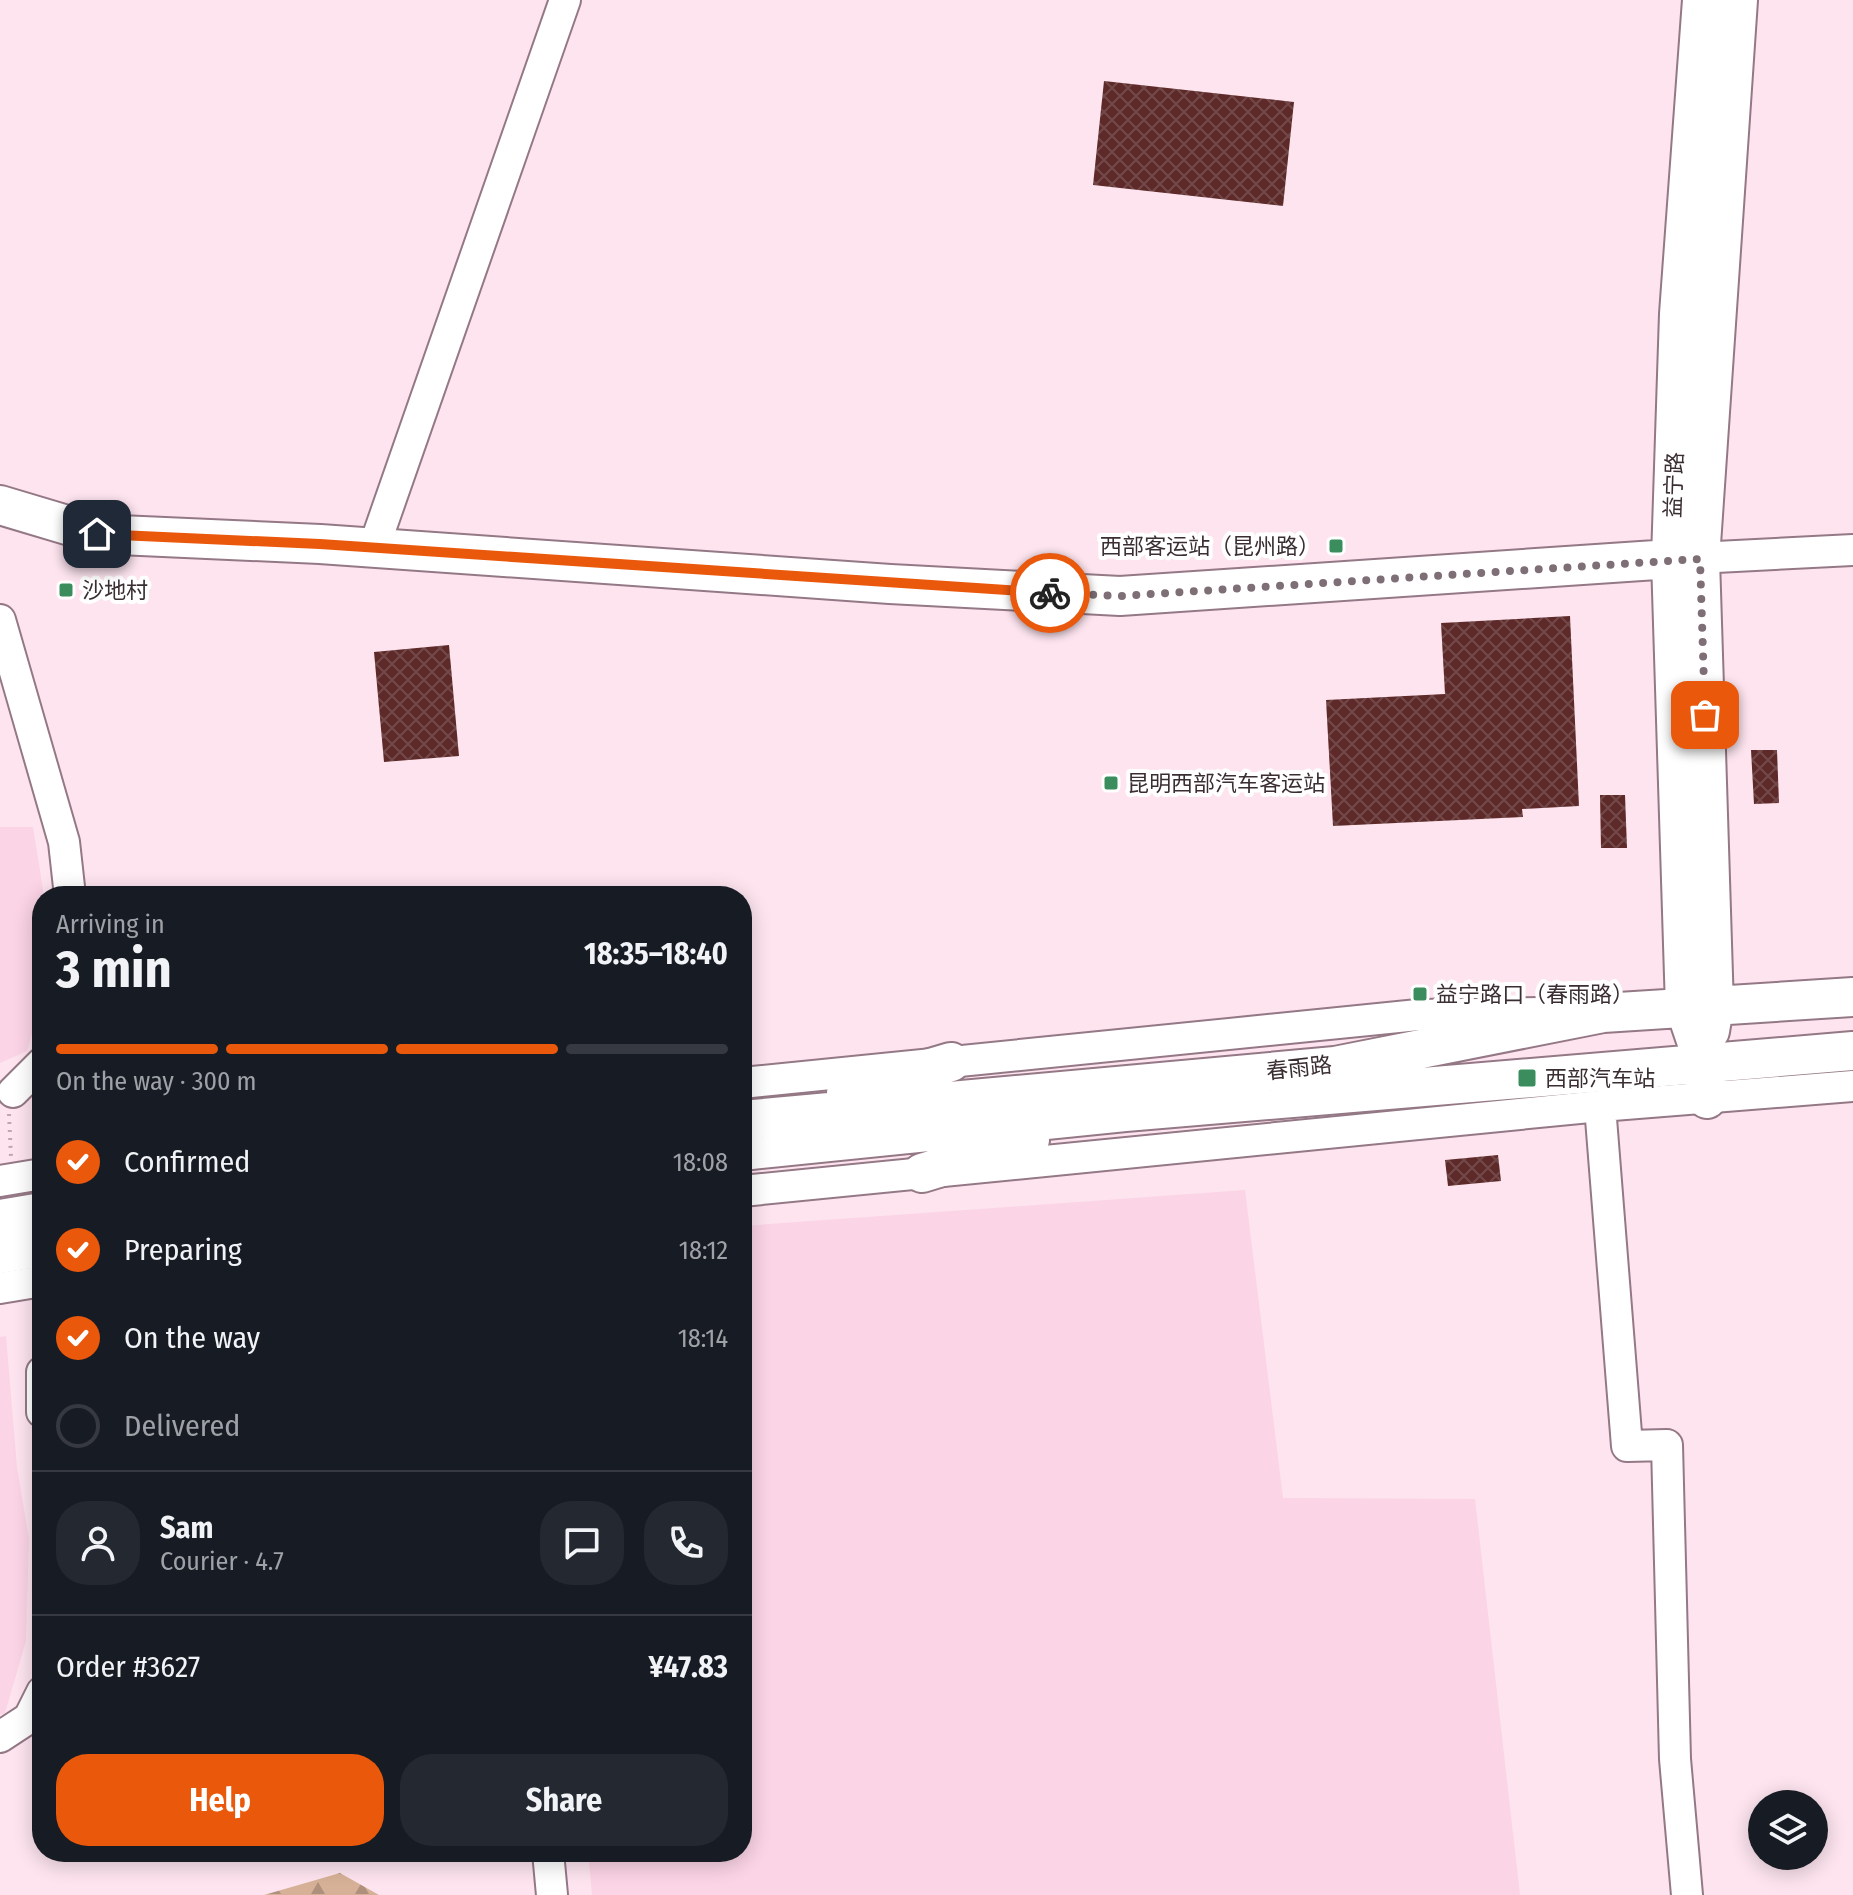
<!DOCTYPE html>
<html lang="en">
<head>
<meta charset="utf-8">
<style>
	body { margin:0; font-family:"Fira Sans Condensed","Noto Sans SC",sans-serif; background:#242831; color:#f1f3f6; height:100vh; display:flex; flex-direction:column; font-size:30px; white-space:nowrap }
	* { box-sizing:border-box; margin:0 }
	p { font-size:26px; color:#9ea1a6 }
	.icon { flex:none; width:44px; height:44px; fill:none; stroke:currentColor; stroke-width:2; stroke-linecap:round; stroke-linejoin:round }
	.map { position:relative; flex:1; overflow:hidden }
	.drawer { position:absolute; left:32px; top:886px; width:720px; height:976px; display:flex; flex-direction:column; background:#171b24; border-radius:32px; box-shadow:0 4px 20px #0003 }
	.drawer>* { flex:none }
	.buttons { position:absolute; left:1748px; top:1790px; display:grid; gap:16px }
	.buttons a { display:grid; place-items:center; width:80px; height:80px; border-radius:50%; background:#171b24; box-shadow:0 4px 20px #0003; font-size:40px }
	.pin { position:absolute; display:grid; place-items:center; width:68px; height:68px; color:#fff; margin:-34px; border-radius:16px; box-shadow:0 4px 12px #0006 }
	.courier { position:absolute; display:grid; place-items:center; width:80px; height:80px; margin:-40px; border:6px solid #ea580c; border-radius:50%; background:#fff; color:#222; box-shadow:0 2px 10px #0007 }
	.summary em { font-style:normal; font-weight:700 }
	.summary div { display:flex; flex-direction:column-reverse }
	.summary { display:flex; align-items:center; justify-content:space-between; height:136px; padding:0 24px }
	h1 { font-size:52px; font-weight:700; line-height:60px }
	.bar { display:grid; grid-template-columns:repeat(4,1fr); gap:12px 8px; align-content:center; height:96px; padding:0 24px }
	.bar i { height:10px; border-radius:6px; background:#363941 }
	.bar .selected { background:#ea580c }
	.bar p { grid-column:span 4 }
	.line { display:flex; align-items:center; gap:20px; padding:0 24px; border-top:2px solid #363941 }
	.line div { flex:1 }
	.round { display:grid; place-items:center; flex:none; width:84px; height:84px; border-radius:32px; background:#242831 }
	ol { padding:0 24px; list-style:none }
	li { display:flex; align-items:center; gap:24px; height:88px }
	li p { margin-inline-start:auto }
	li .icon { padding:8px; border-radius:50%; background:#ea580c; color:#fff; stroke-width:4 }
	li:last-child { color:#9ea1a6 }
	li i { width:44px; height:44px; border:4px solid #363941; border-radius:50% }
	.primary-button { display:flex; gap:16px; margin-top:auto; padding:16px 24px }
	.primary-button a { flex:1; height:92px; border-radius:32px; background:#ea580c; color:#fff; font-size:32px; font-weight:700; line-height:92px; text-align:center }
	.primary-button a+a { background:#242831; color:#f1f3f6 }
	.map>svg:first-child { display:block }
	.built { fill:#fbd4e5 }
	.forest { fill:url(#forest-firs) }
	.building { fill:url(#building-cross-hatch) }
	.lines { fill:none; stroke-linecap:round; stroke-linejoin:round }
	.minor-casing { stroke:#947885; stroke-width:34 }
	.major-casing { stroke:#947885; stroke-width:42 }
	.path { stroke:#bda8b1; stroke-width:4; stroke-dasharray:2 6; stroke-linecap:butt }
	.minor { stroke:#fff; stroke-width:30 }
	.major { stroke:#fff; stroke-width:38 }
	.done { stroke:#7e6e75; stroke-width:8; stroke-dasharray:0 14.4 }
	.route { stroke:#ea580c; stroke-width:10 }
	.poi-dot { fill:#3b8d5e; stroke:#fff; stroke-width:3 }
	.labels { text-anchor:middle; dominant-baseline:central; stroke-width:8; stroke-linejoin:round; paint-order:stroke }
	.street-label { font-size:22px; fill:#3a2e33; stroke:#fff }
	.poi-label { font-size:22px; fill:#3a2e33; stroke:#fff; text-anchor:start }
</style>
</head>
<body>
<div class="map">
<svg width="1853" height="1895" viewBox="0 0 1853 1895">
	<defs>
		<pattern id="forest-firs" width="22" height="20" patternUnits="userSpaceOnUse" patternTransform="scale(2)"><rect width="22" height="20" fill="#d6b197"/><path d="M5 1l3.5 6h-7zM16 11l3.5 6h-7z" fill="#af907c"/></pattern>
		<pattern id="building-cross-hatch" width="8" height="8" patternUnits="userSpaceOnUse" patternTransform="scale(2)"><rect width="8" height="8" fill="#5d2a29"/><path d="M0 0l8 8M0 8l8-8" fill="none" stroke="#724848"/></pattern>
	</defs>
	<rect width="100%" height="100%" fill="#fde4ef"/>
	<!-- built -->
	<path class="built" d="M0 827H33L44 896 42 1001 27 1051 0 1063Z
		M1245 1190 1283 1498 1475 1499 1520 1895H592L588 1852H742V1226Z
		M6 1336 17 1467 29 1539 26 1641 5 1713 0 1715V1337Z"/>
	<!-- forest -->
	<path class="forest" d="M340 1873 379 1895H264Z"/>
	<!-- building -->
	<path class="building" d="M1104 81 1294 102 1283 206 1093 185Z
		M1570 616 1579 806 1522 809 1523 817 1333 826 1326 700 1445 694 1441 623Z
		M449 645 459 756 384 762 374 652Z
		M1751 750H1777L1779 803 1754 804Z
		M1600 795H1625L1627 848H1601Z
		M1498 1155 1501 1181 1448 1186 1445 1160Z"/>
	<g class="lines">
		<defs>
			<path id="minor" d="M373 550 565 0
				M1677 559 1853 550
				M0 620 64 842 70 896
				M742 1083 1418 1015 1541 1013
				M13 1092 42 1063
				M1600 1106 1627 1446 1667 1445 1675 1759 1687 1895
				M0 1181 42 1174
				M742 1191 1600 1106 1853 1086
				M0 1288 42 1281
				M42 1372V1412
				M0 1737 29 1718 42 1692
				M548 1852 552 1895"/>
			<path id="major" d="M1702 0 1679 314 1671 559 1685 1008 1704 1064 1707 1099
				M0 505 97 534 320 544 890 584 1120 596 1671 559
				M1710 1031 1714 1007 1700 559 1738 0
				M846 1093 951 1062
				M742 1120 1335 1066 1603 1013 1853 997
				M742 1151 1125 1112 1853 1051
				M922 1173 1030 1140
				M0 1219 42 1212
				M0 1254 42 1247"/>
		</defs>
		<!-- minor casing -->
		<use href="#minor" class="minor-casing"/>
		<!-- major casing -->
		<use href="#major" class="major-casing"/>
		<!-- path -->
		<path class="path" d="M9 1114 11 1157"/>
		<!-- minor -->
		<use href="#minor" class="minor"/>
		<!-- major -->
		<use href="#major" class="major"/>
	</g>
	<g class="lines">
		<!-- done -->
		<path class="done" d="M1050 593 1120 596 1700 559 1705 715"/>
		<!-- route -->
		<path class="route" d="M97 534 320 544 1050 593"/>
	</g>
	<!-- markers -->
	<g class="poi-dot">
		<rect x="1328" y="538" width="16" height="16" rx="4"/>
		<rect x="58" y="582" width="16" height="16" rx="4"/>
		<rect x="1103" y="775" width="16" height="16" rx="4"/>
		<rect x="1412" y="986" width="16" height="16" rx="4"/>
		<rect x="1517" y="1068" width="20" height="20" rx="4"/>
	</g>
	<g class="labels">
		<!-- street labels -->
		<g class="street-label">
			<text transform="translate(1674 485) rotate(-88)">益宁路</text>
			<text transform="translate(1299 1068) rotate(-6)">春雨路</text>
		</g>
		<!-- poi labels -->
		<g class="poi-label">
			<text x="1320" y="546" text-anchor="end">西部客运站（昆州路）</text>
			<text x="82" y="590">沙地村</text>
			<text x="1127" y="783">昆明西部汽车客运站</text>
			<text x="1436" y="994">益宁路口（春雨路）</text>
			<text x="1545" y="1078">西部汽车站</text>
		</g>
	</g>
</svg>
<div class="buttons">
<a><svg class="icon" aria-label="layers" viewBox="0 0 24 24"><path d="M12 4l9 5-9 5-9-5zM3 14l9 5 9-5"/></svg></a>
</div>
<div class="pin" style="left:1705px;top:715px;background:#ea580c"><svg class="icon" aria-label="bag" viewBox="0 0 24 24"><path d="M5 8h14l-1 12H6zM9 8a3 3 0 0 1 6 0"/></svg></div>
<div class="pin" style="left:97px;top:534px;background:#1f2937"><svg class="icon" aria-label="home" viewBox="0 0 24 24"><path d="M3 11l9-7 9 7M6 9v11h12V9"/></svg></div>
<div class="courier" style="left:1050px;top:593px"><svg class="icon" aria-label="bike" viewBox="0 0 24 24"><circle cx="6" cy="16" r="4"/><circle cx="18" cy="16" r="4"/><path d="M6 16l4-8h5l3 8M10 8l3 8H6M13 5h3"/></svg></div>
<section class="drawer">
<div class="summary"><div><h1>3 min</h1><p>Arriving in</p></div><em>18:35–18:40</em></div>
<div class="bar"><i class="selected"></i><i class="selected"></i><i class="selected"></i><i></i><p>On the way · 300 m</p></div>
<ol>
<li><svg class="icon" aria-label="check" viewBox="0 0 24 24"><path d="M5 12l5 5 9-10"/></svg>Confirmed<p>18:08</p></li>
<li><svg class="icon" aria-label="check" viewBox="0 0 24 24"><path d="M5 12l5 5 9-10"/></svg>Preparing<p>18:12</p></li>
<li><svg class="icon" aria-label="check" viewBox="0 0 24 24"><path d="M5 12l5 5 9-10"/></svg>On the way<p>18:14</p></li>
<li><i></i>Delivered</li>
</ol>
<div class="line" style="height:144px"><a class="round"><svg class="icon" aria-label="person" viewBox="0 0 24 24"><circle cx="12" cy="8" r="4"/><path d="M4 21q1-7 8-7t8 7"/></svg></a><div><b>Sam</b><p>Courier · 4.7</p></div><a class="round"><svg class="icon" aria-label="chat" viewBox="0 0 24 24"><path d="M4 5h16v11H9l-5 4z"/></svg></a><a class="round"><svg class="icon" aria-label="phone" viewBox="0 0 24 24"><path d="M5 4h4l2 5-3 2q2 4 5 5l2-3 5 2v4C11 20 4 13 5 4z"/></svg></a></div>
<div class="line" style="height:104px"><div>Order #3627</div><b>¥47.83</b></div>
<div class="primary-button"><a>Help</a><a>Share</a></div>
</section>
</div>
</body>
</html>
